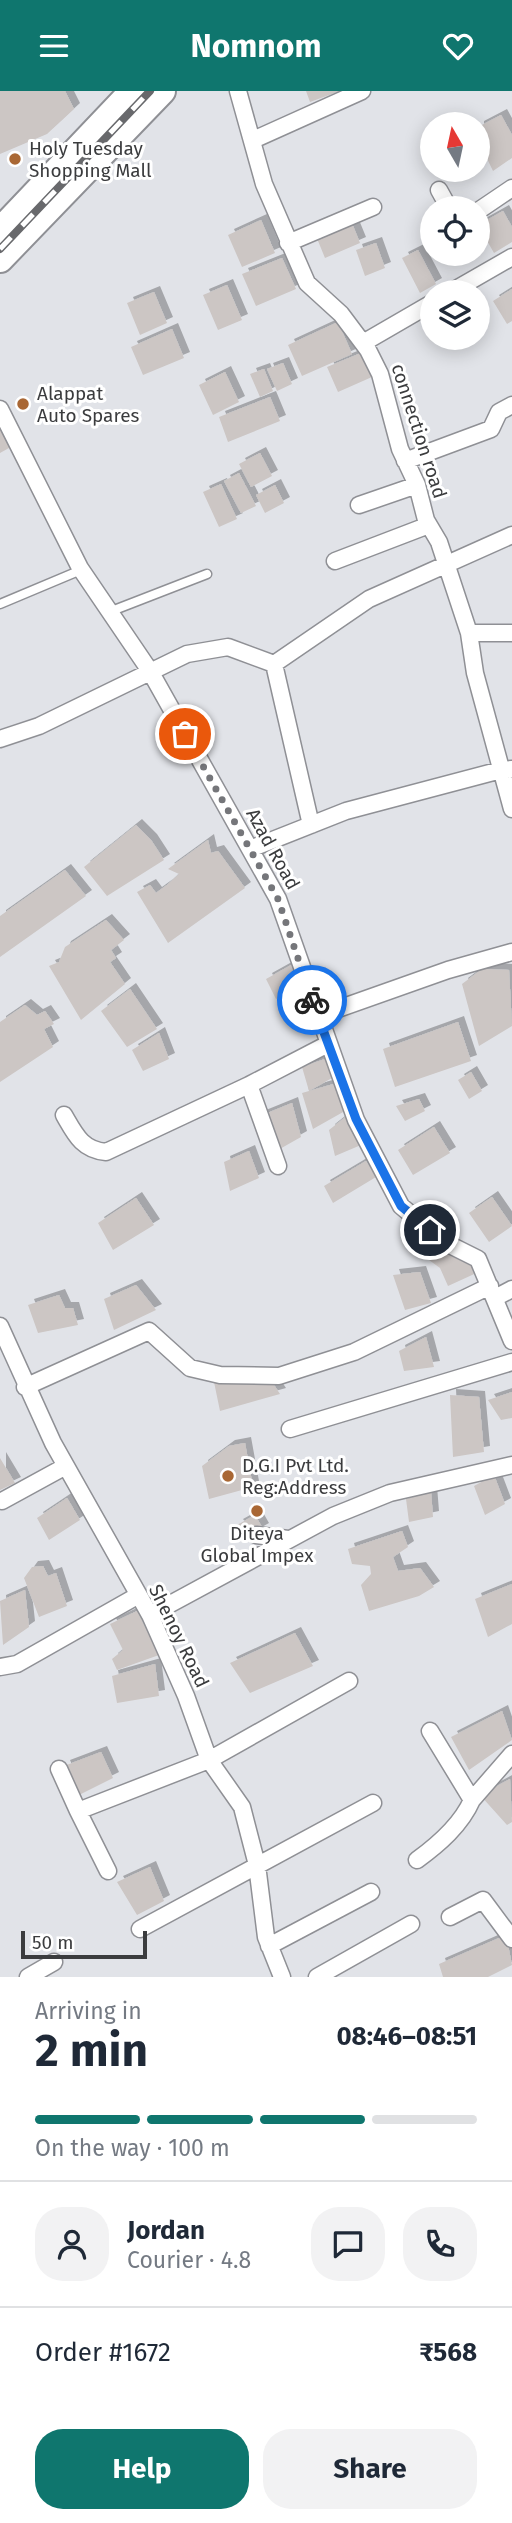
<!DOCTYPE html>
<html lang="en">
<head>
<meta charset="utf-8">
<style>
	body { margin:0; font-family:"Fira Sans",sans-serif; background:#f2f2f3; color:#1f2937; height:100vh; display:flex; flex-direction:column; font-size:26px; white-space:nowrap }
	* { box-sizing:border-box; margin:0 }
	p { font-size:23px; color:#747a83 }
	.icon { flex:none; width:38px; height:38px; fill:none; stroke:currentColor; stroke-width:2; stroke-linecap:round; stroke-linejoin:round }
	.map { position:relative; height:1886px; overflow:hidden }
	.panel { display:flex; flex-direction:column; background:#fff; flex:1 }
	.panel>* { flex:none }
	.needle { width:46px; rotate:351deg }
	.fabs { position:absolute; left:420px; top:21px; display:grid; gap:14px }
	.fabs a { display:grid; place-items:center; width:70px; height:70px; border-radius:50%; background:#fff; box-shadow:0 4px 18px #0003; font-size:35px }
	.scale { position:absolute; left:21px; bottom:18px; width:126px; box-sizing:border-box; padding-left:7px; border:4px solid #3b3c3e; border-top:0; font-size:19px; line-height:24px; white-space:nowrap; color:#3b3c3e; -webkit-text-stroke:5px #fff; paint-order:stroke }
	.pin { position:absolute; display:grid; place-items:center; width:60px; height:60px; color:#fff; margin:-30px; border:4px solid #fff; border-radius:50%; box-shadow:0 2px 7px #0007 }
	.courier { position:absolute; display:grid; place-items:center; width:70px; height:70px; margin:-35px; border:5px solid #1a73e8; border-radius:50%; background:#fff; color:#222; box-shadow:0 2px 9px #0007 }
	.head em { font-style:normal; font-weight:700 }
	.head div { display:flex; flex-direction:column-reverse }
	.head { display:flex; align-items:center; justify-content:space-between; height:119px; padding:0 35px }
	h1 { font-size:46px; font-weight:700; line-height:52px }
	.bar { display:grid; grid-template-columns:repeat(4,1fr); gap:10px 7px; align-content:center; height:84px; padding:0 35px }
	.bar i { height:9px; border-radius:5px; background:#e0e1e3 }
	.bar .on { background:#0f766e }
	.bar p { grid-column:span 4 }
	.line { display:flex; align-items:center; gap:18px; padding:0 35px; border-top:2px solid #e0e1e3 }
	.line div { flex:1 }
	.round { display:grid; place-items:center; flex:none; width:74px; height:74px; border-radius:28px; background:#f2f2f3 }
	.cta { display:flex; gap:14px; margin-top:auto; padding:14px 35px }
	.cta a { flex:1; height:80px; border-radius:28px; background:#0f766e; color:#fff; font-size:28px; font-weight:700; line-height:80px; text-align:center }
	.cta a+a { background:#f2f2f3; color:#1f2937 }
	header { display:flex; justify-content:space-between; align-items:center; height:91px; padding:0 35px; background:#0f766e; color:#fff; font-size:32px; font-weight:700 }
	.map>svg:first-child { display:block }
	.building { fill:#ccc6c4; filter:url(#shadow) }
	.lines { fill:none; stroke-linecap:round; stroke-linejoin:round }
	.lane-casing { stroke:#8f9095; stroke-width:11 }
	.street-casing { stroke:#8f9095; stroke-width:19 }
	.primary-casing { stroke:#8f9095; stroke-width:30 }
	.lane { stroke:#fff; stroke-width:8 }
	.street { stroke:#fff; stroke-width:16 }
	.primary { stroke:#fff; stroke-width:26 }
	.rail-casing { stroke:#68696c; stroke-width:8 }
	.rail { stroke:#fff; stroke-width:5; stroke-dasharray:16; stroke-linecap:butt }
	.done { stroke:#75767a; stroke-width:7; stroke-dasharray:0 12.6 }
	.route { stroke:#1a73e8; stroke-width:9 }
	.poi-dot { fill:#a96734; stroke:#fff; stroke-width:2.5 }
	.labels { text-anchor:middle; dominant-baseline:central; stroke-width:6; stroke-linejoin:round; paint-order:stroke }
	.poi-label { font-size:19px; fill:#3b3c3e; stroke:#fff; text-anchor:start }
	.street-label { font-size:19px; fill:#3b3c3e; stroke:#fff }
</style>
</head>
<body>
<header><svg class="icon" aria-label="menu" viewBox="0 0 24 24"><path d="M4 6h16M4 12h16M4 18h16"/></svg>Nomnom<svg class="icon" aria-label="heart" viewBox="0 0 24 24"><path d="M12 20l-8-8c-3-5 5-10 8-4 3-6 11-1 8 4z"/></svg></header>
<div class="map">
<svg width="512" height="1886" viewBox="0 0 512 1886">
	<defs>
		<filter id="shadow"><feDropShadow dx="6" dy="-6" stdDeviation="0" flood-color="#0004"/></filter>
	</defs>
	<rect width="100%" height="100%" fill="#e1e3e8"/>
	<!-- building -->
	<path class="building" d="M0 0H65L74 18 47 43 0 63Z
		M306 0H340L310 11Z
		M501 24 512 44V67L493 80 478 49V36Z
		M503 120 512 136V151L494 162 478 134Z
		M261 129 275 162 242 176 228 144Z
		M351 130 360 152 325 167 316 145Z
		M376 152 385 177 365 185 356 159Z
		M418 159 436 193 420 202 402 167Z
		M282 167 296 198 256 215 242 183Z
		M227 194 242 229 218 239 203 204Z
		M512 198V230L507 233 493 210Z
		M154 201 167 232 140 244 127 212Z
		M338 231 352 263 302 285 288 254Z
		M172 238 184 267 143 284 131 256Z
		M361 262 372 286 338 301 327 276Z
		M283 272 292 293 277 300 267 278Z
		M264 278 273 300 260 306 250 283Z
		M225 281 239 311 213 324 199 294Z
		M270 306 280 330 228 351 219 326Z
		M0 324 18 352 0 362Z
		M260 362 272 385 251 396 239 373Z
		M239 382 256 415 241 422 224 390Z
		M221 393 237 428 219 436 203 401Z
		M275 394 284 412 265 422 256 404Z
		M136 734 151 749 164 769 107 805 84 776Z
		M208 749 211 762 218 760 245 797 168 852 137 801 150 794 156 802 167 794 179 783 168 778Z
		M65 779 86 805 0 866V825Z
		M106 829 124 849 111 859 116 867 110 871 125 893 81 929 49 875 59 871 65 856Z
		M293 873 304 893 276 908 266 888Z
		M482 878 509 879 512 935 479 955 462 893Z
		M130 898 157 938 127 956 101 920Z
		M25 914 37 924 45 920 54 933 44 938 53 956 0 991V931Z
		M458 931 471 970 395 996 383 958Z
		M159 942 169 968 143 980 132 959Z
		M325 968 332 987 309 1000 302 976Z
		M471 981 482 1000 469 1008 458 989Z
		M337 992 352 1016 313 1038 302 1002Z
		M419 1008 425 1020 405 1030 396 1015Z
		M292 1012 301 1046 278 1059 260 1025Z
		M348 1024 361 1054 335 1065 329 1039Z
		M434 1036 450 1062 413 1084 398 1059Z
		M249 1060 259 1087 230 1100 224 1071Z
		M366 1070 376 1086 333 1112 324 1095Z
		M492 1106 512 1135 489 1151 469 1122Z
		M136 1107 154 1134 113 1159 98 1132Z
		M434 1152 483 1179 448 1195 440 1177 429 1169Z
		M420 1181 431 1212 405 1219 393 1184Z
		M136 1194 156 1219 114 1239 104 1208Z
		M59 1204 65 1217H73L78 1234 38 1242 28 1214Z
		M426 1246 434 1276 404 1280 399 1260Z
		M268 1285 280 1303 220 1320 214 1291Z
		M512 1301V1327L501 1329 488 1309Z
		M450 1304 479 1306 484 1361 453 1366Z
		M245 1352 253 1396 209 1408 202 1375 229 1355Z
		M0 1367 15 1392 0 1399Z
		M494 1384 505 1413 485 1424 474 1395Z
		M431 1401 433 1426 409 1431 406 1408Z
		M67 1407 80 1429 49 1449 37 1427Z
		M255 1424 263 1438 247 1447 237 1434Z
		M402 1440 408 1456 393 1466 398 1480 420 1477 434 1496 419 1505 369 1520 361 1494 371 1483 370 1475 352 1473 348 1458Z
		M43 1475 48 1485 56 1482 67 1515 39 1526 24 1487 32 1476Z
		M512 1493V1533L488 1546 475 1508Z
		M25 1499 29 1536 3 1554 0 1510Z
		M137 1520 159 1564 117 1579 112 1568 123 1559 110 1533Z
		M295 1542 313 1575 250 1602 230 1572Z
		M155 1573 159 1605 117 1612 112 1585Z
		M502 1620 512 1649 469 1679 451 1646Z
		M101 1661 113 1687 77 1705 64 1675Z
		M510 1688 512 1731 507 1734 480 1704Z
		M150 1776 164 1810 137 1824 117 1791Z
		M506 1844 512 1874 488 1886H443L439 1873Z"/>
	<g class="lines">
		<defs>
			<path id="lane" d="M0 513 81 479
				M109 521 207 483"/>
			<path id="street" d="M238 0 264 93 307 192 341 223 368 259 380 283 400 358 417 394 426 429 439 451 469 542 475 582 512 718
				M253 49 362 0
				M439 99 449 117
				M478 120 512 97
				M288 152 373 116
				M451 201 512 166
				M363 252 432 212
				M0 318 80 477 150 580 278 808 356 1029 401 1115 444 1151 478 1168 512 1250
				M405 370 491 338 499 321 512 314
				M359 414 417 394
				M335 470 429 434
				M469 542H512
				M274 573 311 734
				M0 648 39 635 187 563 228 556 274 573 369 508 512 444
				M250 758 346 720 501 679 512 678
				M318 925 448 879 512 861
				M249 994 278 1075
				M64 1024C75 1043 82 1059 106 1061L249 994 328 953
				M495 1207 512 1198
				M0 1235 53 1352 150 1524 186 1605 209 1669 242 1716 257 1774 266 1846 282 1886
				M25 1296 149 1240 190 1277 220 1284 279 1285 354 1261 490 1195
				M290 1338 512 1271
				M2 1410 66 1375
				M256 1444 288 1448
				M150 1524 333 1425 390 1402 512 1374
				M0 1576 17 1573 137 1505
				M430 1640 472 1709 512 1663
				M59 1678 78 1720 209 1669 349 1590
				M78 1720 108 1780
				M417 1769C439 1753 461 1734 472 1709
				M450 1826 483 1809 512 1848
				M140 1838 373 1712
				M269 1855 371 1801
				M28 1886 54 1871
				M317 1886 411 1833"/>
			<path id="primary" d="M0 140 133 0
				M0 168 162 0"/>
		</defs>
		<!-- lane casing -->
		<use href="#lane" class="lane-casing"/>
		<!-- street casing -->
		<use href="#street" class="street-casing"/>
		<!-- primary casing -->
		<use href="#primary" class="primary-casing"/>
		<!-- lane -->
		<use href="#lane" class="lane"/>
		<!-- street -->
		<use href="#street" class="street"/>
		<!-- primary -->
		<use href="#primary" class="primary"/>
		<defs>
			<path id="rail" d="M0 158 150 0"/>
		</defs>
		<!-- rail casing -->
		<use href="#rail" class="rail-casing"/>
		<!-- rail -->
		<use href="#rail" class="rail"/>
	</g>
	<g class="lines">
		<!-- done -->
		<path class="done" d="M185 643 278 808 312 909"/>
		<!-- route -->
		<path class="route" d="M312 909 356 1028 401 1115 430 1139"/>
	</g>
	<!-- markers -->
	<g class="poi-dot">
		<circle cx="15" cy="68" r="7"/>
		<circle cx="23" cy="313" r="7"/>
		<circle cx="228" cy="1385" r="7"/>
		<circle cx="257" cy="1420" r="7"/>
	</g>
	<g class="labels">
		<!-- poi labels -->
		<g class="poi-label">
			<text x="29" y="57">Holy Tuesday<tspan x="29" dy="22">Shopping Mall</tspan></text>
			<text x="37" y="302">Alappat<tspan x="37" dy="22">Auto Spares</tspan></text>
			<text x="242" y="1374">D.G.I Pvt Ltd.<tspan x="242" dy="22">Reg:Address</tspan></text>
			<text x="257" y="1442" text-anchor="middle">Diteya<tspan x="257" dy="22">Global Impex</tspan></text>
		</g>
		<!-- street labels -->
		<g class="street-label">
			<text transform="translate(419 340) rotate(72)">connection road</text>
			<text transform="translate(273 758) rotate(61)">Azad Road</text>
			<text transform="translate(179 1545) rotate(64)">Shenoy Road</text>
		</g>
	</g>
</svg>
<div class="fabs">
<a><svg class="needle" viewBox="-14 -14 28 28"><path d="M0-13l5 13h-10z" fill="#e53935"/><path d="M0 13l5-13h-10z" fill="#747a83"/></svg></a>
<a><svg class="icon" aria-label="locate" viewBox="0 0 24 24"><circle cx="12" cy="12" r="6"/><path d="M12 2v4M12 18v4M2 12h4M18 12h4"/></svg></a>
<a><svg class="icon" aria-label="layers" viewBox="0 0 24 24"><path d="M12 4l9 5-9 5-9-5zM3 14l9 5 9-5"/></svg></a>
</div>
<div class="scale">50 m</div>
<div class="pin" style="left:185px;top:643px;background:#ea580c"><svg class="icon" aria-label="bag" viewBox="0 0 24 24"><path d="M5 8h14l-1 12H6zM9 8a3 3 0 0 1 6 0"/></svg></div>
<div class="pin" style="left:430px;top:1139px;background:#1f2937"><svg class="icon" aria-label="home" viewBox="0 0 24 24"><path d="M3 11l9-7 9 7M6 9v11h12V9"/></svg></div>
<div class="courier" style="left:312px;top:909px"><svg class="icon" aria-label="bike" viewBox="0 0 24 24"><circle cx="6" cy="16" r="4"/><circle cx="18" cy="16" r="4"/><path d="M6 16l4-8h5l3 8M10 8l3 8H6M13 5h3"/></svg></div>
</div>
<section class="panel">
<div class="head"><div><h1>2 min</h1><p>Arriving in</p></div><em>08:46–08:51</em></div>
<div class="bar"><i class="on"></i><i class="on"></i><i class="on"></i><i></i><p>On the way · 100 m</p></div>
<div class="line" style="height:126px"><a class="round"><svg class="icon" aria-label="person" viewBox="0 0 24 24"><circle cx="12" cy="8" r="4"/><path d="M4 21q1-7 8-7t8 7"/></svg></a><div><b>Jordan</b><p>Courier · 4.8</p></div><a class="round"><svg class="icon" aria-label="chat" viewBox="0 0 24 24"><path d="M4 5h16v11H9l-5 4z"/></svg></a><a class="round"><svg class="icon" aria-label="phone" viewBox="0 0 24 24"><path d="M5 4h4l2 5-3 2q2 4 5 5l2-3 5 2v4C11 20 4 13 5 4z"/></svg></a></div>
<div class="line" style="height:91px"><div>Order #1672</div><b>₹568</b></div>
<div class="cta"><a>Help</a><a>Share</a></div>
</section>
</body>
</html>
